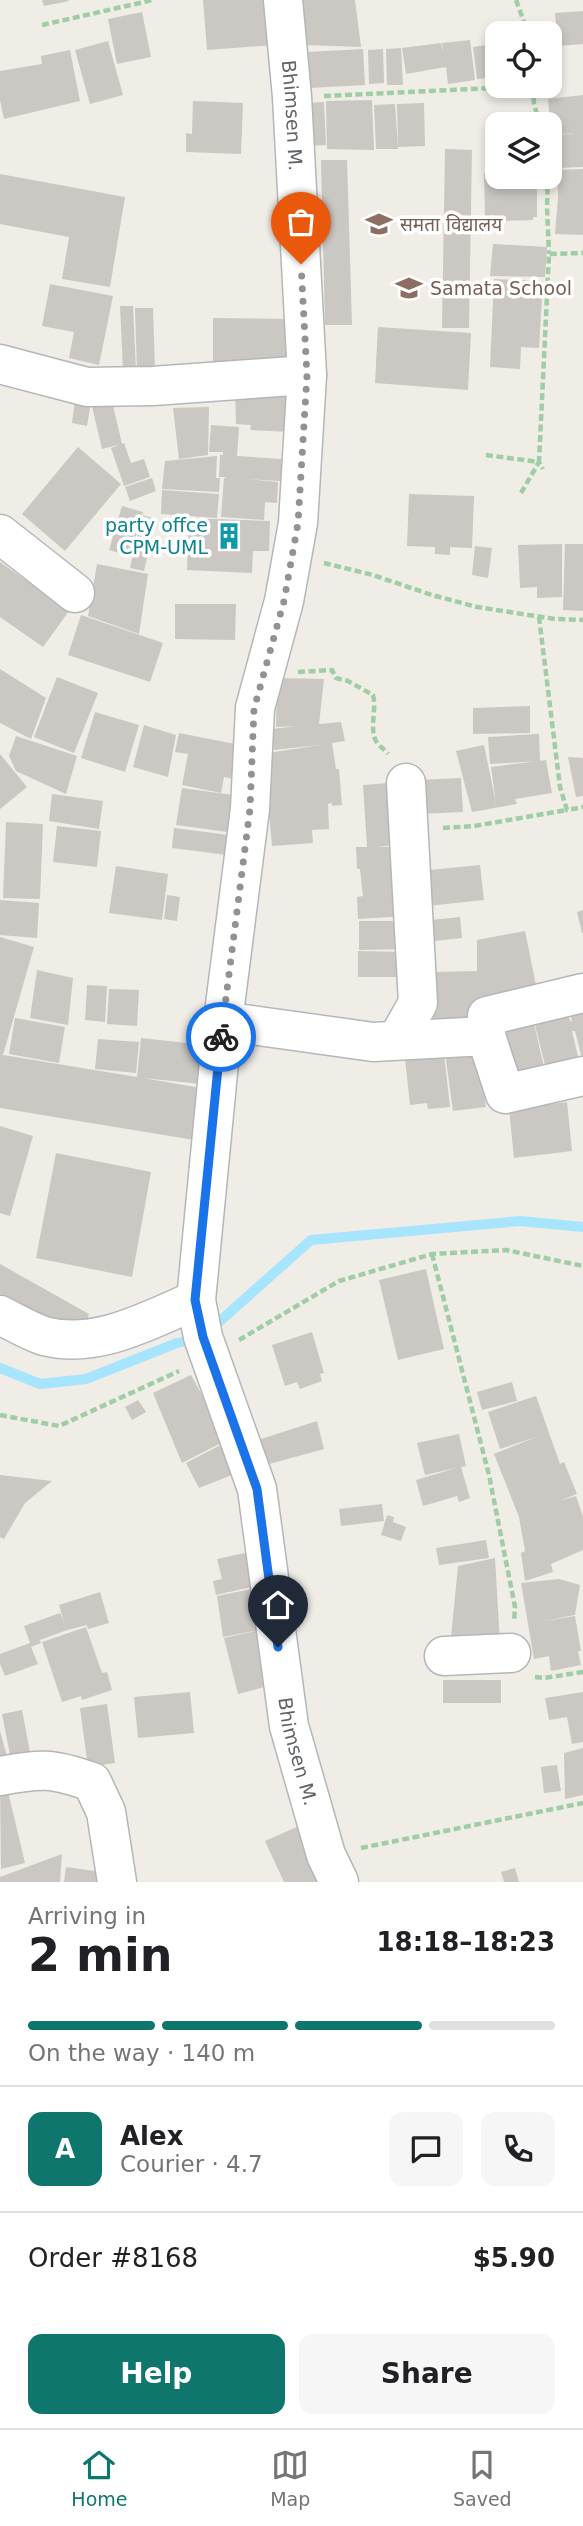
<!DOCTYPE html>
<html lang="en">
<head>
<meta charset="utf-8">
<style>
	body { margin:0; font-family:"DejaVu Sans","Noto Sans Devanagari",sans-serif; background:#f6f6f6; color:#202124; height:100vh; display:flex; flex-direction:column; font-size:26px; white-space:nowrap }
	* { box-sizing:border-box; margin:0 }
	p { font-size:23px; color:#757577 }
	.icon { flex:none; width:38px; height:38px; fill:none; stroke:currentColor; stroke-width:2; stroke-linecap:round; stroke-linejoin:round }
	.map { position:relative; height:1882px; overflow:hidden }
	.drawer { display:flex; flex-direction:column; background:#fff; flex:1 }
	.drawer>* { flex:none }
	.fabs { position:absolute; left:485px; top:21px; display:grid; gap:14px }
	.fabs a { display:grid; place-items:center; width:77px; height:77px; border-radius:14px; background:#fff; box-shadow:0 4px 10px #0003; font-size:35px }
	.pin { position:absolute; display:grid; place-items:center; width:60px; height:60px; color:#fff; margin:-72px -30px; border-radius:50% 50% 50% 0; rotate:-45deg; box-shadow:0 0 7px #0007 }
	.pin .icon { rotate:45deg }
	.courier { position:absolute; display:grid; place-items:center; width:70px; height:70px; margin:-35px; border:5px solid #1a73e8; border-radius:50%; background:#fff; color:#222; box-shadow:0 2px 9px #0007 }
	.overview em { font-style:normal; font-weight:700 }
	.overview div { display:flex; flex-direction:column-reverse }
	.overview { display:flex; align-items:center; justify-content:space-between; height:119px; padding:0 28px }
	h1 { font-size:46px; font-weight:700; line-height:52px }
	.bar { display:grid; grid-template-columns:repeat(4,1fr); gap:10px 7px; align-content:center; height:84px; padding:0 28px }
	.bar i { height:9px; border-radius:5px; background:#e0e0e0 }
	.bar .on { background:#0f766e }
	.bar p { grid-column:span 4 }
	.line { display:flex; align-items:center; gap:18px; padding:0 28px; border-top:2px solid #e0e0e0 }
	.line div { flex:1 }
	.round { display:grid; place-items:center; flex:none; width:74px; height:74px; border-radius:14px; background:#f6f6f6 }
	.action { display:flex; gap:14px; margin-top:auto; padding:14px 28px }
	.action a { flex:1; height:80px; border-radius:14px; background:#0f766e; color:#fff; font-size:28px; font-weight:700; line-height:80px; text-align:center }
	.action a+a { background:#f6f6f6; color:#202124 }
	.dock { display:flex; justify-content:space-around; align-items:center; height:98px; border-top:2px solid #e0e0e0; background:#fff; font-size:19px; color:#757577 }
	.dock a { display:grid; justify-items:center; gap:4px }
	.dock .on { color:#0f766e }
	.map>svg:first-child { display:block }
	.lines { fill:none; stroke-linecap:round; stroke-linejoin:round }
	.stream { stroke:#a7e5ff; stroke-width:10 }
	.building { fill:#cbc7c2 }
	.minor-casing { stroke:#b3b7bb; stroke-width:41 }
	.path { stroke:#9fcea5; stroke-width:4.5; stroke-dasharray:7 3.5; stroke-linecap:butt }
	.minor { stroke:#fff; stroke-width:38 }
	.done { stroke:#919393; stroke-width:7; stroke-dasharray:0 12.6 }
	.route { stroke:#1a73e8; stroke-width:9 }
	.labels { text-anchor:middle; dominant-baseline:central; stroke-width:7; stroke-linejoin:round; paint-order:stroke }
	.street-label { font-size:19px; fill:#5e6367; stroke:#fff }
	.education-label { font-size:19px; fill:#785e54; stroke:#fff; text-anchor:start }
	.culture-label { font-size:19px; fill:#0d838f; stroke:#fff; text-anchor:end }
</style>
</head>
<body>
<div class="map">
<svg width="583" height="1882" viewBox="0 0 583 1882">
	<rect width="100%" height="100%" fill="#f0ece6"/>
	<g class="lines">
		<!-- stream -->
		<path class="stream" d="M210 1330 311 1240 520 1221 583 1227
			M0 1368 40 1384 86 1379 177 1343 194 1339"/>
	</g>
	<!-- building -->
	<path class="building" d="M42 0H68L69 1 44 6Z
		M203 0H271L274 45 207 50Z
		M301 0H355L361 47 305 45Z
		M583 11V44L558 46 555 13Z
		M142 12 151 57 117 64 108 19Z
		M470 40 475 80 448 84 446 67 406 74 402 48 441 43 443 52 442 43Z
		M108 41 123 95 90 104 75 50Z
		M493 44 497 77 477 79 473 47Z
		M401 48 403 85H387L386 49Z
		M363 49 365 85 309 88 307 52Z
		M383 49 384 83 369 84 368 50Z
		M70 50 80 101 4 119 0 100V71L42 64 41 56Z
		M583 95V167L558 168 554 136 573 133 551 135 548 99Z
		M372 100 374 150 327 149 326 101Z
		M193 101 243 103 241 154 186 152V133L192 134Z
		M324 102 326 145 308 146 306 103Z
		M424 103 425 146 398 147 397 104Z
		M395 104 398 149H376L374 105Z
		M445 149 472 150 469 328H442Z
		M321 160H347L352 325H325Z
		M583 169V235L555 234 558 198 557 170Z
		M484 173H497V177H537V217H533V220L503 221V217H485Z
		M0 174 125 197 110 287 62 279 69 237 0 224Z
		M493 244 547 247 545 277 490 276Z
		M494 279 543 281 539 348 521 347 520 369 490 367Z
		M50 284 113 296 99 365 69 358 74 332 42 326Z
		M120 306H133L136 370H123Z
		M135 308H153L155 371H137Z
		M213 318 298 319V365L213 364Z
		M378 327 471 333 468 390 375 383Z
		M235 386 292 387 291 432 250 430 251 425 236 424Z
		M76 392 111 397 122 444 102 449 91 402 87 426 72 423Z
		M209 407 208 455 179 459 173 408Z
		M211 425 239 427 237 456 296 460 295 482 247 479 278 482 277 503 265 502 264 520 221 517 224 478 227 477H219L220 455H223V452H209Z
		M124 443 131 463 144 459 150 477 124 486 111 448Z
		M78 447 121 484 65 551 22 514Z
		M217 456 216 478H220L219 492 162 489 165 461Z
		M152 478 156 491 130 501 125 487Z
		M162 490 219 494 217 518 161 514Z
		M409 494 474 496 472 548 450 547V555L435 554V547L407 546Z
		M122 506 143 512 130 556 109 550Z
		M142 515 156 519 144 571 130 568Z
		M189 518 270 521 269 551H253L252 573 187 570Z
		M562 544V597L537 598V587L520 588 518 545Z
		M565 544H583V611L563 610Z
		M475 546 492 548 488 578 472 575Z
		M0 562 69 611 43 647 0 617Z
		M97 564 148 574 139 634 88 616Z
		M175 604H236L235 640 175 639Z
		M81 615 163 643 150 682 68 655Z
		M0 669 46 698 31 739 0 723Z
		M57 677 98 693 74 753 34 737Z
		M277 678 324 679 319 724 341 722 345 741 332 743 336 769H339L342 805 332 806V803L328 804 329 829 312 830 313 843 272 846 266 780 272 779 268 753 320 745 274 750 272 729 297 726 276 727Z
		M530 706V733L473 734V708Z
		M95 712 139 725 125 772 81 758Z
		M144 725 176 735 168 777 133 767Z
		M179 733 240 745 234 779 224 777 221 793 182 785 188 754 175 752Z
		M536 734H539L540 761 490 764 488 737Z
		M16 736 77 756 66 794 16 771 9 756Z
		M484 745 496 803 491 767 546 760 552 793 515 799 517 804 472 812 456 751Z
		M0 754 27 787 0 809Z
		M568 757 583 758V796L576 797Z
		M461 778 463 812 419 814 418 780Z
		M401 782 405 844 377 847H405L406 916 358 919 357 897 363 896 360 869H357L356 847H367L363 785Z
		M182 788 240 796 235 833 176 825Z
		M52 794 103 801 99 829 49 821Z
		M6 822 43 824 40 899 3 898Z
		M57 826 101 831 97 867 53 862Z
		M174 828 229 835 227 855 172 848Z
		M480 865 484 900 427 906 425 886 432 885 430 870Z
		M116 866 168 874 162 920 109 913Z
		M167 895 180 897 177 921 164 919Z
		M0 900 39 903 37 938 0 935Z
		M583 910V933H582L577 912Z
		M460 917 462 938 434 941 431 920Z
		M359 921H409L410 949 359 950Z
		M525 931 537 990 514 992 477 1000 478 1018 434 1020 432 972 477 971V940Z
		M0 937 34 947 3 1055 137 1077 141 1038 205 1045 201 1084 143 1078 213 1090 206 1142 0 1108Z
		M358 951 406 952 405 977H358Z
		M37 970 73 978 68 1025 30 1018Z
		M87 985 107 986 105 1022 85 1020Z
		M109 989 139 990 137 1026 107 1024Z
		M583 1000V1062L575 1031H572L580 1065 547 1073 532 1013 565 1004 570 1021H572L568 1003Z
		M532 1015 546 1076 509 1084 494 1022Z
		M15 1018 65 1027 59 1063 9 1054Z
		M98 1039 139 1042 136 1073 95 1069Z
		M478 1048 486 1107 453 1111 445 1053Z
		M444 1054 450 1107 428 1109 427 1103 410 1105 405 1058Z
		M567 1102 572 1151 514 1158 509 1109Z
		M0 1126 33 1136 10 1216 0 1213Z
		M56 1153 151 1172 132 1277 36 1258Z
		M0 1264 89 1314 86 1327 47 1325 0 1294Z
		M426 1269 444 1349 398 1360 379 1280Z
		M312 1332 324 1373 320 1374 322 1381 300 1389 297 1382 285 1386 272 1345Z
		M191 1375 227 1440 182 1463 153 1393Z
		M512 1382 517 1401 482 1410 477 1392Z
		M536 1396 560 1464 564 1462 577 1494 559 1501 576 1496 583 1517V1550L551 1564 553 1572 525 1581 521 1553 525 1551 519 1517 494 1454 536 1437 500 1449 488 1412Z
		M138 1400 146 1412 132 1420 125 1407Z
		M317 1421 324 1449 262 1466 255 1441Z
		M459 1434 466 1466 461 1467 470 1498 459 1502 457 1496 423 1506 416 1480 456 1468 425 1475 417 1443Z
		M226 1442 237 1473 199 1488 186 1463Z
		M0 1475 52 1481 25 1503 4 1539 0 1537Z
		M382 1504 384 1521 341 1526 339 1509Z
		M387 1515 394 1517 393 1522 406 1527 401 1541 381 1535Z
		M486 1540 489 1558 439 1565 436 1548Z
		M254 1551 261 1585 216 1595 213 1581 222 1579 217 1559Z
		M495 1558 500 1642 450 1647 458 1566Z
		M559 1579 580 1585 575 1615 539 1622 575 1616 581 1651H578L581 1665 551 1671 549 1656 534 1659 521 1583Z
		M261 1587 268 1686 238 1694 224 1638 260 1630 223 1637 217 1596Z
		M100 1592 109 1623 88 1629 87 1625 67 1630 40 1640 41 1643 31 1647 38 1664 5 1676 0 1664V1654L30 1643 24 1626 60 1613 64 1622 59 1605Z
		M86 1627 102 1673 107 1672 112 1690 82 1700 81 1696 62 1702 42 1642Z
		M443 1680H501V1703H443Z
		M190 1692 194 1733 138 1738 134 1697Z
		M583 1692V1742L572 1744 567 1717 549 1720 545 1698Z
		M107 1704 115 1763 88 1767 80 1708Z
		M22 1710 30 1752 10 1755 2 1714Z
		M0 1731 7 1756 0 1757Z
		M583 1748V1795L565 1799 564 1753Z
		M557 1765 561 1791 544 1793 541 1767Z
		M6 1783 25 1863 1 1869 0 1784Z
		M299 1826 325 1882H284L265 1841Z
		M62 1854 60 1882H0V1877Z
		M66 1867 108 1873 107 1882H64Z
		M515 1868 519 1882H504L501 1872Z"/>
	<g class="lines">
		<defs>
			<g id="minor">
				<path id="s1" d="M283 0 292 97 307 375 298 523 284 601 255 708 250 809 223 1021 196 1300 203 1337 257 1489 289 1726 326 1855 339 1882"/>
				<path d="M0 364 87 387 153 386 307 375"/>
				<path d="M0 534 75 593"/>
				<path d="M223 1021 373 1042 486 1036 505 1094 583 1076"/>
				<path d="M486 1036 487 1016 583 993"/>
				<path d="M397 1040 418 1003 406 783"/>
				<path d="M0 1315C14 1322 29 1331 44 1336 96 1350 149 1320 196 1300"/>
				<path d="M444 1656 511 1653"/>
				<path d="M0 1776C42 1768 52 1768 92 1782L106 1812 117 1882"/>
			</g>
		</defs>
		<!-- minor casing -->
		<use href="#minor" class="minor-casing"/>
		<!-- path -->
		<path class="path" d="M516 0 528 33
			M42 25 153 0
			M533 87 534 104 540 124
			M324 96 533 86
			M548 177 547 207 549 254
			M486 455 539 462 549 254 583 253
			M521 493 539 462 543 469
			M324 563 373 575 432 595 477 607 555 619 583 620
			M539 617 560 787 567 810 583 807
			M298 672 332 670 336 678 348 681 373 695C377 710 369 728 376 741 378 745 385 750 388 754
			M443 828 474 826 567 810
			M432 1254 489 1475 515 1607 514 1622
			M239 1340 339 1281 432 1254 506 1250 583 1266
			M0 1415 59 1426 179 1371
			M535 1677 544 1678 583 1672
			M361 1848 583 1803"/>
		<!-- minor -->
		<use href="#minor" class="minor"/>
	</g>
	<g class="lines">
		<!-- done -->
		<path class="done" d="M221 1037 250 809 254 709 284 601 298 523 307 375 301 264"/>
		<!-- route -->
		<path class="route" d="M221 1037 195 1300 203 1337 257 1489 278 1647"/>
	</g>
	<!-- icons -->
	<defs>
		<symbol id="school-bare" viewBox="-9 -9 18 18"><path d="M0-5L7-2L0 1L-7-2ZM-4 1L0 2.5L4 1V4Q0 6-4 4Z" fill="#8d6e63" stroke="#fff" stroke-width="2.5" paint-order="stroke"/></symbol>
		<symbol id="building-bare" viewBox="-9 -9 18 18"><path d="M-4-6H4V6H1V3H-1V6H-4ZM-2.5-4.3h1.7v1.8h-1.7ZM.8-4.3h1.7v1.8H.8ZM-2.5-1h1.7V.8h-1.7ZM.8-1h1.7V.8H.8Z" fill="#0f9aa8" stroke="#fff" stroke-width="2.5" paint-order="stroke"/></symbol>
	</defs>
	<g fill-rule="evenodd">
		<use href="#school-bare" x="360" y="205" width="38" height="38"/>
		<use href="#school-bare" x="390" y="269" width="38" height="38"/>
		<use href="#building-bare" x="210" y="517" width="38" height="38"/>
	</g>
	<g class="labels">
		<!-- street labels -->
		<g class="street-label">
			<text stroke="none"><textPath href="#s1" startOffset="116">Bhimsen M.</textPath></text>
			<text stroke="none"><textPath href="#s1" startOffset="1774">Bhimsen M.</textPath></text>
		</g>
		<!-- education labels -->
		<g class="education-label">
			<text x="400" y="224">समता विद्यालय</text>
			<text x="430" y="288">Samata School</text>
		</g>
		<!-- culture labels -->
		<g class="culture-label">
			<text x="208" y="525">party offce<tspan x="208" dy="22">CPM-UML</tspan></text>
		</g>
	</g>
</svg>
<div class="fabs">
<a><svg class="icon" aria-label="locate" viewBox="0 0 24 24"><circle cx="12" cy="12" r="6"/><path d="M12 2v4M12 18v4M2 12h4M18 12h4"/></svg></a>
<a><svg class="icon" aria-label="layers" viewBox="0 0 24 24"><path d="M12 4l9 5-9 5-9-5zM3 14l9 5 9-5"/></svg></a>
</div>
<div class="pin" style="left:301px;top:264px;background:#ea580c"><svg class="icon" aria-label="bag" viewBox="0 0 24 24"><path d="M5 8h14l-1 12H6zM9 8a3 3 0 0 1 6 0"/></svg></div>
<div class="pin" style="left:278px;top:1647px;background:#1f2937"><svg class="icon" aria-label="home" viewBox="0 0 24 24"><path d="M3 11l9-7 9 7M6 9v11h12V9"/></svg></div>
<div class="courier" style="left:221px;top:1037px"><svg class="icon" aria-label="bike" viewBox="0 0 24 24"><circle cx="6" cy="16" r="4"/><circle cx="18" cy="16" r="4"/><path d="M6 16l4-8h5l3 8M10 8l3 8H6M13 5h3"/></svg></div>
</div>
<section class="drawer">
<div class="overview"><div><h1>2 min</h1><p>Arriving in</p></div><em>18:18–18:23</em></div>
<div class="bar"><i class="on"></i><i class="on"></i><i class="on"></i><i></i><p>On the way · 140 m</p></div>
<div class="line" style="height:126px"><b class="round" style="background:#0f766e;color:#fff">A</b><div><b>Alex</b><p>Courier · 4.7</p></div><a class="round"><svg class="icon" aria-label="chat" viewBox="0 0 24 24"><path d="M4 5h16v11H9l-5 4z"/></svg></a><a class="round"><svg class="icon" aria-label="phone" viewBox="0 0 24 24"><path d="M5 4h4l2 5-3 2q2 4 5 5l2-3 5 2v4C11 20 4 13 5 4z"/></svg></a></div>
<div class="line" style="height:91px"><div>Order #8168</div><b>$5.90</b></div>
<div class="action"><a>Help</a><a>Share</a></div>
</section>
<nav class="dock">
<a class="on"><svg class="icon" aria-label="home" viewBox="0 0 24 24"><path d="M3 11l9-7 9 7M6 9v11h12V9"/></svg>Home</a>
<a><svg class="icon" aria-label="map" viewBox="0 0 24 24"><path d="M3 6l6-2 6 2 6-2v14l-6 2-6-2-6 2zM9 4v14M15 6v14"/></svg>Map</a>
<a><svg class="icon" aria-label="saved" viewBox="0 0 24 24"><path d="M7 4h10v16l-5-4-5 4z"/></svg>Saved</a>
</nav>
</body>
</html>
